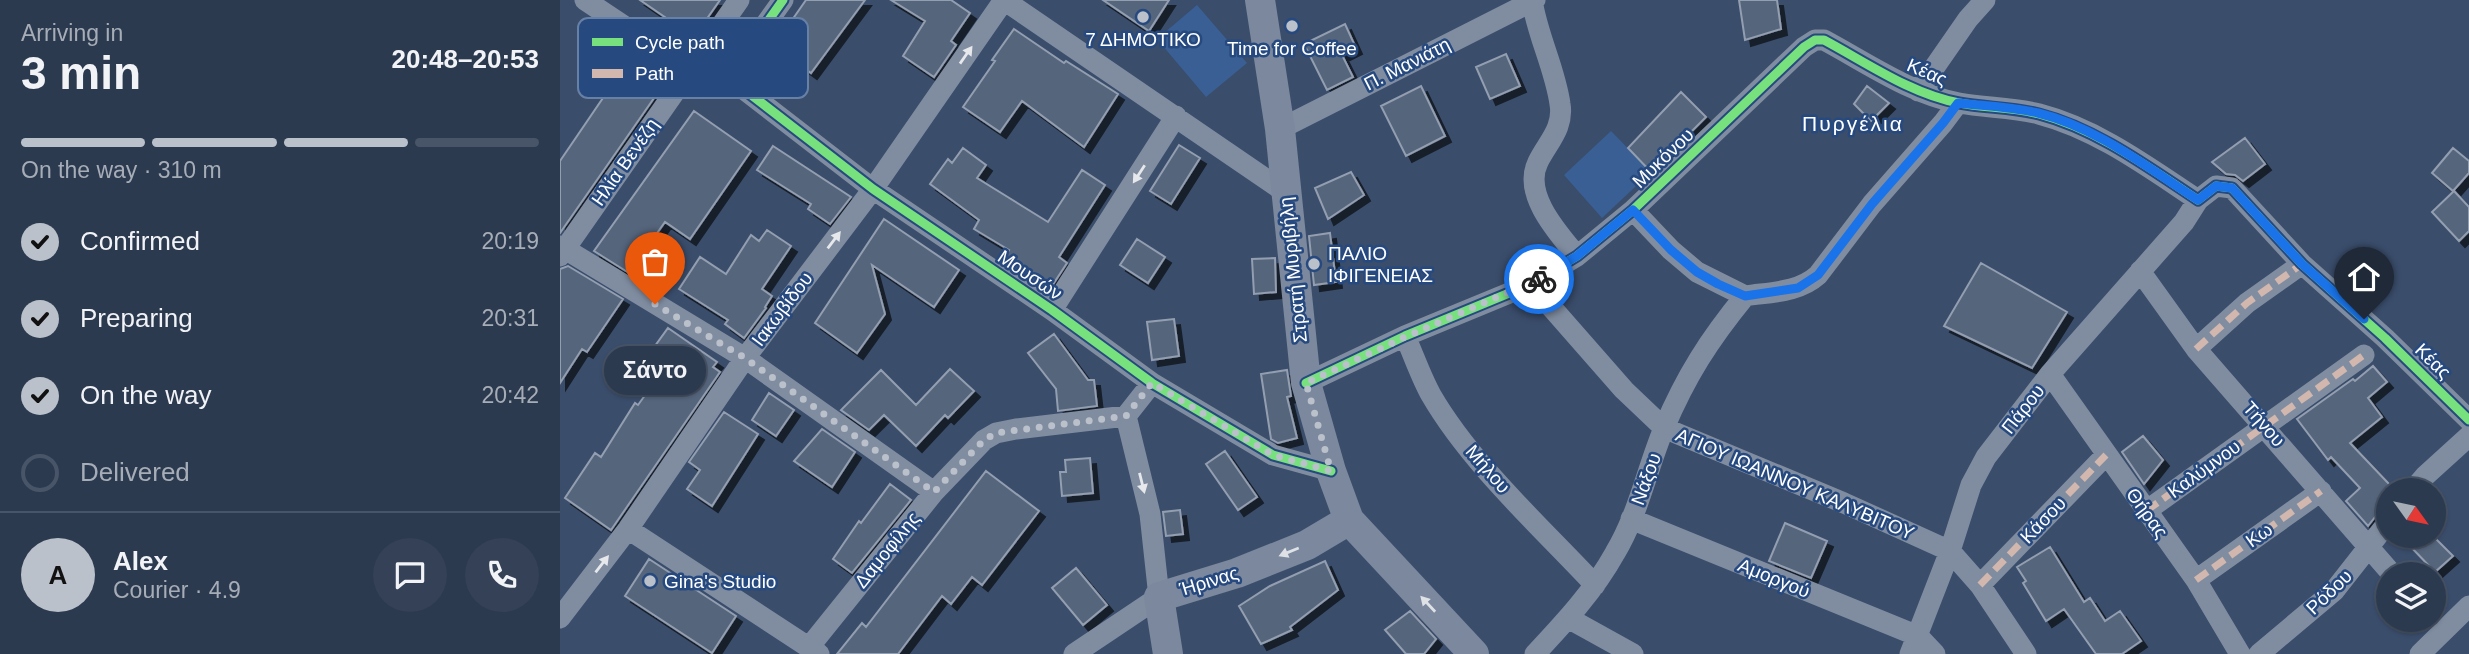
<!DOCTYPE html>
<html lang="en">
<head>
<meta charset="utf-8">
<style>
	body { margin:0; font-family:Arial,sans-serif; background:#344157; color:#f1f3f6; height:100vh; display:flex; flex-direction:column; font-size:26px; white-space:nowrap }
	* { box-sizing:border-box; margin:0 }
	p { font-size:23px; color:#a6adb7 }
	.icon { flex:none; width:38px; height:38px; fill:none; stroke:currentColor; stroke-width:2; stroke-linecap:round; stroke-linejoin:round }
	.map { position:relative; flex:1; overflow:hidden }
	.drawer { display:flex; flex-direction:column; background:#2c3a50; width:560px }
	.drawer>* { flex:none }
	.needle { width:46px; rotate:123deg }
	.fabs { position:absolute; left:1816px; top:478px; display:grid; gap:14px }
	.fabs a { display:grid; place-items:center; width:70px; height:70px; border-radius:50%; background:#2c3a50; box-shadow:0 2px 5px #0004,0 0 0 2px #485467; font-size:35px }
	.pin { position:absolute; display:grid; place-items:center; width:60px; height:60px; color:#fff; margin:-72px -30px; border-radius:50% 50% 50% 0; rotate:-45deg; box-shadow:0 0 7px #0007 }
	.pin .icon { rotate:45deg }
	.courier { position:absolute; display:grid; place-items:center; width:70px; height:70px; margin:-35px; border:5px solid #1a73e8; border-radius:50%; background:#fff; color:#222; box-shadow:0 2px 9px #0007 }
	.bubble { position:absolute; height:49px; border-radius:24px; background:#2c3a50; box-shadow:0 2px 5px #0004,0 0 0 2px #485467; font-size:23px; font-weight:600; line-height:49px; text-align:center }
	.summary em { font-style:normal; font-weight:600 }
	.summary div { display:flex; flex-direction:column-reverse }
	.summary { display:flex; align-items:center; justify-content:space-between; height:119px; padding:0 21px }
	h1 { font-size:46px; font-weight:600; line-height:52px }
	.bar { display:grid; grid-template-columns:repeat(4,1fr); gap:10px 7px; align-content:center; height:84px; padding:0 21px }
	.bar i { height:9px; border-radius:5px; background:#485467 }
	.bar .active { background:#bac1cb }
	.bar p { grid-column:span 4 }
	.line { display:flex; align-items:center; gap:18px; padding:0 21px; border-top:2px solid #485467 }
	.line div { flex:1 }
	.round { display:grid; place-items:center; flex:none; width:74px; height:74px; border-radius:37px; background:#344157 }
	ol { padding:0 21px; list-style:none }
	li { display:flex; align-items:center; gap:21px; height:77px }
	li p { margin-inline-start:auto }
	li .icon { padding:7px; border-radius:50%; background:#bac1cb; color:#111; stroke-width:4 }
	li:last-child { color:#a6adb7 }
	li i { width:38px; height:38px; border:4px solid #485467; border-radius:50% }
	main { display:flex; flex:1; min-height:0 }
	.map>svg:first-child { display:block }
	.green { fill:#3a5f95 }
	.building { fill:#55657c; stroke:#939eb0; stroke-width:2; filter:url(#shadow) }
	.lines { fill:none; stroke-linecap:round; stroke-linejoin:round }
	.pedestrian { stroke:#808da1; stroke-width:16 }
	.minor { stroke:#808da1; stroke-width:21 }
	.secondary { stroke:#7b889d; stroke-width:30 }
	.quiet { stroke:#d1b7ad; stroke-width:7; stroke-dasharray:14 7; stroke-linecap:butt }
	.cycleway-casing { stroke:#26497f; stroke-width:13 }
	.cycleway { stroke:#77e17e; stroke-width:9 }
	.oneway { fill:#e6e8ec }
	.oneway2 { fill:#dee1e6 }
	.done { stroke:#bac1cb; stroke-width:7; stroke-dasharray:0 12.6 }
	.route { stroke:#1a73e8; stroke-width:9 }
	.poi-dot { fill:#bac1cb; stroke:#26497f; stroke-width:2.5 }
	.labels { text-anchor:middle; dominant-baseline:central; stroke-width:5; stroke-linejoin:round; paint-order:stroke }
	.poi-label { font-size:19px; fill:#fff; stroke:#26497f }
	.street-label { font-size:19px; fill:#fff; stroke:#26497f }
	.neighbourhood-label { font-size:21px; letter-spacing:2px; fill:#fff; stroke:#26497f }
	.key { fill:#26497f; stroke:#6780a5; stroke-width:2 }
	.key-label { font-size:19px; fill:#fff }
</style>
</head>
<body>
<main>
<section class="drawer">
<div class="summary"><div><h1>3 min</h1><p>Arriving in</p></div><em>20:48–20:53</em></div>
<div class="bar"><i class="active"></i><i class="active"></i><i class="active"></i><i></i><p>On the way · 310 m</p></div>
<ol>
<li><svg class="icon" aria-label="check" viewBox="0 0 24 24"><path d="M5 12l5 5 9-10"/></svg>Confirmed<p>20:19</p></li>
<li><svg class="icon" aria-label="check" viewBox="0 0 24 24"><path d="M5 12l5 5 9-10"/></svg>Preparing<p>20:31</p></li>
<li><svg class="icon" aria-label="check" viewBox="0 0 24 24"><path d="M5 12l5 5 9-10"/></svg>On the way<p>20:42</p></li>
<li><i></i>Delivered</li>
</ol>
<div class="line" style="height:126px"><b class="round" style="background:#bac1cb;color:#111">A</b><div><b>Alex</b><p>Courier · 4.9</p></div><a class="round"><svg class="icon" aria-label="chat" viewBox="0 0 24 24"><path d="M4 5h16v11H9l-5 4z"/></svg></a><a class="round"><svg class="icon" aria-label="phone" viewBox="0 0 24 24"><path d="M5 4h4l2 5-3 2q2 4 5 5l2-3 5 2v4C11 20 4 13 5 4z"/></svg></a></div>
</section>
<div class="map">
<svg width="1909" height="654" viewBox="0 0 1909 654">
	<defs>
		<filter id="shadow"><feDropShadow dx="6" dy="6" stdDeviation="0" flood-color="#0009"/></filter>
	</defs>
	<rect width="100%" height="100%" fill="#3a4d6b"/>
	<!-- green -->
	<path class="green" d="M637 5 687 63 646 97 597 39Z
		M1051 131 1091 172 1042 218 1004 175Z"/>
	<!-- building -->
	<path class="building" d="M80 0H160L134 37Z
		M246 0H305L251 73 214 46Z
		M331 0H391L410 13 391 41 396 45 374 77 343 56 365 21Z
		M543 0H609L589 31Z
		M1179 0H1217L1221 29 1185 40Z
		M785 24 796 48 782 55 793 77 767 90 744 44Z
		M454 29 504 63 506 61 558 94 524 147 462 101 440 132 403 107 435 61 432 60Z
		M73 54 108 78 0 233V161Z
		M946 54 960 86 930 99 916 67Z
		M861 86 885 136 846 156 821 106Z
		M1307 86 1329 103 1311 121 1294 104Z
		M1121 92 1146 117 1091 172 1068 148Z
		M134 111 191 151 130 239 105 222 69 273 34 251Z
		M1685 138 1705 164 1683 181 1675 175 1666 174 1652 162Z
		M619 145 640 158 611 204 590 191Z
		M213 146 291 197 270 224 248 209 251 204 197 170Z
		M403 148 426 165 417 178 488 222 522 170 545 185 499 257 507 263 488 292 443 261 449 250 414 229 419 220 370 184 388 159 392 163Z
		M1893 148 1909 161V173L1893 191 1872 173Z
		M791 172 804 195 768 219 755 188Z
		M1894 191 1909 207V231L1899 241 1872 212Z
		M324 219 399 270 374 307 312 265 325 314 297 353 255 323Z
		M207 230 231 246 202 289 212 296 205 307 206 308 184 338 165 324 168 320 119 289 140 257 166 274 191 235 199 241Z
		M770 233 776 282 754 285 749 236Z
		M577 239 605 257 588 283 560 265Z
		M715 258 716 292 694 294 692 259Z
		M1421 263 1507 312 1472 368 1384 326Z
		M8 266 63 299 27 352 22 349 0 383V269Z
		M614 319 619 356 592 360 587 322Z
		M108 328 157 362 153 367 160 372 51 530 5 498 35 453 41 457 75 403 78 405 104 369 87 357Z
		M494 334 528 380H534L537 406 498 411 496 389 468 353Z
		M1813 366 1827 382 1808 398 1822 417 1790 443 1829 484V506L1819 512 1808 526 1786 501 1800 488 1771 457 1768 460 1737 419 1793 379 1795 381Z
		M390 369 414 391 388 418 385 415 356 446 324 415 309 430 281 410 321 370 356 405Z
		M727 370 731 396 727 397 737 438 718 443 711 439 701 374Z
		M209 393 234 410 216 436 192 420Z
		M164 412 198 434 152 506 127 489 140 470 129 462Z
		M262 429 295 452 272 487 234 461Z
		M1583 436 1603 460 1584 484 1562 452Z
		M665 451 697 497 678 510 646 464Z
		M530 458 533 493 502 496 500 472H506L505 460Z
		M426 471 479 511 422 585 412 577 391 604 382 596 338 654H277L302 623 306 627Z
		M330 484 351 500 292 573 273 559 299 521 301 523Z
		M620 510 623 534 606 536 603 512Z
		M1225 523 1267 541 1251 578 1209 561Z
		M1862 536H1873L1893 556 1875 572 1850 546Z
		M1490 547 1524 602 1530 598 1545 621 1560 611 1581 641 1562 654H1536L1504 609 1486 621 1463 583 1466 581 1457 567Z
		M89 559 176 616 152 653 65 596Z
		M765 561 778 590 730 627 732 630 701 644 679 606 710 586Z
		M516 568 547 605 523 625 492 588Z
		M850 611 876 639 864 654H846L825 630Z"/>
	<g class="lines">
		<!-- pedestrian -->
		<path class="pedestrian" d="M130 70 168 77"/>
		<!-- minor -->
		<path class="minor" d="M25 0 130 70
			M223 0 168 77 313 189 492 310 592 383 713 455 771 471
			M444 0 725 192
			M972 0C977 35 995 68 1000 104 1004 128 988 142 978 162 962 194 998 233 1017 256
			M1358 91 1408 19 1425 0
			M720 129 975 0
			M1073 210 1111 250 1137 272 1185 296
			M0 246 185 358 374 492
			M0 256 179 0
			M1580 271 1636 349 1832 574
			M971 284 1064 390 1104 428 1284 503 1390 551 1420 585 1466 654
			M1185 296C1210 292 1238 293 1258 275L1312 204 1383 123 1398 103
			M492 310 616 116
			M845 336C854 356 861 377 871 395 911 464 980 526 1035 585
			M1636 349 1687 303 1742 264
			M1490 374 1636 580 1680 654
			M746 383 845 336 971 284 1017 256 1073 210 1244 47 1255 40H1264C1307 63 1351 94 1399 103 1425 108 1453 107 1479 114 1537 129 1588 167 1638 200L1656 186 1672 188 1742 264 1825 338 1909 420
			M1853 490 1865 476 1909 436
			M1586 511 1804 355
			M1071 519 1358 636 1375 654
			M68 529 259 654
			M1636 580 1761 491
			M1420 585 1546 455
			M0 618 68 529 185 358 313 189 444 0
			M1008 618 1073 654
			M250 646 374 492 424 440 436 433 456 429 566 416 592 383
			M514 654 599 597 590 514 566 416
			M975 654C1004 623 1034 591 1055 553 1078 515 1087 469 1104 428 1126 376 1149 340 1185 296
			M1350 654 1390 551 1411 485 1426 457 1490 374 1624 222 1638 200
			M1699 654 1774 591 1829 521
			M1860 654 1909 606"/>
		<!-- secondary -->
		<path class="secondary" d="M700 0 720 129 746 383 771 471 789 520 914 654
			M608 654 599 597 677 573 747 545 789 520"/>
		<!-- quiet -->
		<path class="quiet" d="M130 70 168 77
			M1636 349 1687 303 1742 264
			M1586 511 1804 355
			M1636 580 1761 491
			M1420 585 1546 455"/>
		<defs>
			<path id="cycleway" d="M223 0 168 77 313 189 492 310 592 383 713 455 771 471
				M746 383 845 336 971 284 1017 256 1073 210 1244 47 1255 40H1264C1307 63 1351 94 1399 103 1425 108 1453 107 1479 114 1537 129 1588 167 1638 200L1656 186 1672 188 1742 264 1825 338 1909 420"/>
		</defs>
		<!-- cycleway casing -->
		<use href="#cycleway" class="cycleway-casing"/>
		<!-- cycleway -->
		<use href="#cycleway" class="cycleway"/>
	</g>
	<!-- one-way arrows -->
	<defs><path id="oneway-solid" d="M-6-.8H1V-3.2L6.5 0L1 3.2V.8H-6Z" transform="scale(1.75)"/></defs>
	<g class="oneway">
		<use href="#oneway-solid" transform="translate(406 55) rotate(-55)"/>
		<use href="#oneway-solid" transform="translate(579 174) rotate(123)"/>
		<use href="#oneway-solid" transform="translate(274 240) rotate(-53)"/>
		<use href="#oneway-solid" transform="translate(582 483) rotate(76)"/>
		<use href="#oneway-solid" transform="translate(42 564) rotate(-52)"/>
	</g>
	<g class="oneway2">
		<use href="#oneway-solid" transform="translate(729 552) rotate(158)"/>
		<use href="#oneway-solid" transform="translate(868 604) rotate(-133)"/>
	</g>
	<g class="lines">
		<!-- done -->
		<path class="done" d="M95 304 185 358 374 492 424 440 436 433 566 416 592 383 713 455 771 471 746 383 845 337 979 279"/>
		<!-- route -->
		<path class="route" d="M979 279 1017 256 1073 210 1111 250 1137 272 1158 284 1185 296 1238 288 1258 275 1312 204 1383 123 1398 103C1424 106 1452 107 1478 113 1536 127 1588 168 1638 200L1656 186 1672 188 1742 264 1804 319"/>
	</g>
	<!-- markers -->
	<g class="poi-dot">
		<circle cx="583" cy="17" r="7"/>
		<circle cx="732" cy="26" r="7"/>
		<circle cx="754" cy="264" r="7"/>
		<circle cx="90" cy="581" r="7"/>
	</g>
	<g class="labels">
		<!-- poi labels -->
		<g class="poi-label">
			<text x="583" y="39">7 ΔΗΜΟΤΙΚΟ</text>
			<text x="732" y="48">Time for Coffee</text>
			<text x="768" y="253" text-anchor="start">ΠΑΛΙΟ<tspan x="768" dy="22">ΙΦΙΓΕΝΕΙΑΣ</tspan></text>
			<text x="104" y="581" text-anchor="start">Gina's Studio</text>
		</g>
		<!-- street labels -->
		<g class="street-label">
			<text transform="translate(847 64) rotate(-27)">Π. Μανιάτη</text>
			<text transform="translate(1367 72) rotate(23)">Κέας</text>
			<text transform="translate(1103 158) rotate(-44)">Μυκόνου</text>
			<text transform="translate(65 162) rotate(-55)">Ηλία Βενέζη</text>
			<text transform="translate(733 270) rotate(-96)">Στρατή Μυριβήλη</text>
			<text transform="translate(470 275) rotate(34)">Μουσών</text>
			<text transform="translate(222 309) rotate(-53)">Ιακωβίδου</text>
			<text transform="translate(1873 361) rotate(44)">Κέας</text>
			<text transform="translate(1463 409) rotate(-52)">Πάρου</text>
			<text transform="translate(1704 424) rotate(49)">Τήνου</text>
			<text transform="translate(928 469) rotate(49)">Μήλου</text>
			<text transform="translate(1644 469) rotate(-36)">Καλύμνου</text>
			<text transform="translate(1086 479) rotate(-70)">Νάξου</text>
			<text transform="translate(1235 484) rotate(23)">ΑΓΙΟΥ ΙΩΑΝΝΟΥ ΚΑΛΥΒΙΤΟΥ</text>
			<text transform="translate(1587 513) rotate(54)">Θήρας</text>
			<text transform="translate(1483 520) rotate(-46)">Κάσου</text>
			<text transform="translate(1699 535) rotate(-35)">Κω</text>
			<text transform="translate(327 550) rotate(-51)">Δαμοφίλης</text>
			<text transform="translate(1214 578) rotate(22)">Αμοργού</text>
			<text transform="translate(649 581) rotate(-17)">Ήρινας</text>
			<text transform="translate(1769 592) rotate(-44)">Ρόδου</text>
		</g>
		<!-- neighbourhood labels -->
		<g class="neighbourhood-label">
			<text x="1293" y="123">Πυργέλια</text>
		</g>
	</g>
	<!-- legend -->
	<rect x="18" y="18" width="230" height="80" rx="10" class="key"/>
	<rect x="32" y="38" width="31" height="8" fill="#77e17e"/>
	<rect x="32" y="69" width="31" height="9" fill="#d1b7ad"/>
	<g class="key-label">
		<text x="75" y="49">Cycle path</text>
		<text x="75" y="80">Path</text>
	</g>
</svg>
<div class="fabs">
<a><svg class="needle" viewBox="-14 -14 28 28"><path d="M0-13l5 13h-10z" fill="#e53935"/><path d="M0 13l5-13h-10z" fill="#a6adb7"/></svg></a>
<a><svg class="icon" aria-label="layers" viewBox="0 0 24 24"><path d="M12 4l9 5-9 5-9-5zM3 14l9 5 9-5"/></svg></a>
</div>
<div class="pin" style="left:95px;top:304px;background:#ea580c"><svg class="icon" aria-label="bag" viewBox="0 0 24 24"><path d="M5 8h14l-1 12H6zM9 8a3 3 0 0 1 6 0"/></svg></div>
<div class="pin" style="left:1804px;top:319px;background:#1f2937"><svg class="icon" aria-label="home" viewBox="0 0 24 24"><path d="M3 11l9-7 9 7M6 9v11h12V9"/></svg></div>
<div class="courier" style="left:979px;top:279px"><svg class="icon" aria-label="bike" viewBox="0 0 24 24"><circle cx="6" cy="16" r="4"/><circle cx="18" cy="16" r="4"/><path d="M6 16l4-8h5l3 8M10 8l3 8H6M13 5h3"/></svg></div>
<div class="bubble" style="left:44px;top:346px;width:102px">Σάντο</div>
</div>
</main>
</body>
</html>
